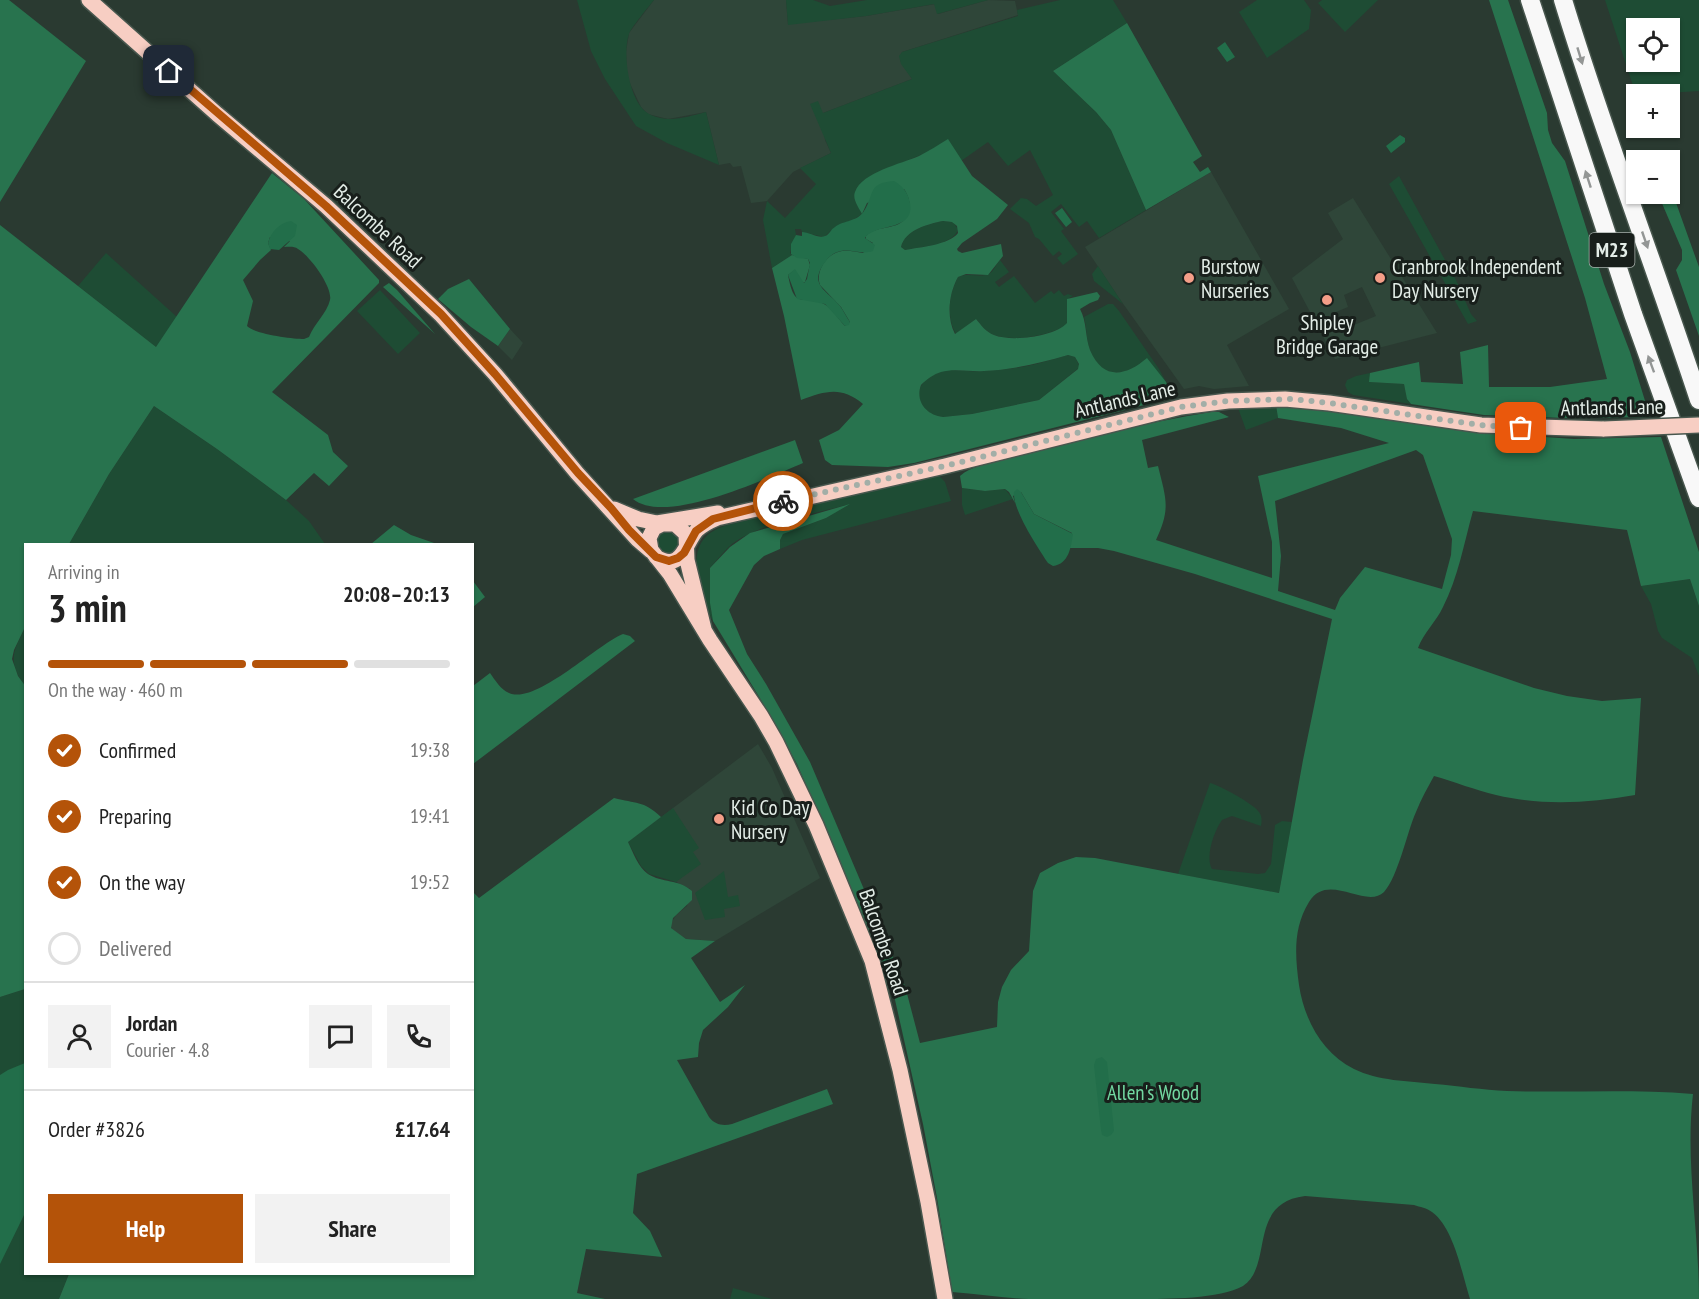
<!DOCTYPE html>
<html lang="en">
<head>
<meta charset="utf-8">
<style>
	body { margin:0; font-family:"PT Sans Narrow",sans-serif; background:#f2f2f2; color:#222; height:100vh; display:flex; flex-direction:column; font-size:22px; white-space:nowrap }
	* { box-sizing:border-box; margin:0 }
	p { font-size:20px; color:#767676 }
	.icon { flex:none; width:33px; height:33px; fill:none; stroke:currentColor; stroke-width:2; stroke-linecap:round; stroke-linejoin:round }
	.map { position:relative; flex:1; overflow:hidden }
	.panel { position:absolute; left:24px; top:543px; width:450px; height:732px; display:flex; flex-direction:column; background:#fff; border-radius:0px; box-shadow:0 2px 4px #0004 }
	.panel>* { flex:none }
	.tools { position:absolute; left:1626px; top:18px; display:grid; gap:12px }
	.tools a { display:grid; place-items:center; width:54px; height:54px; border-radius:0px; background:#fff; box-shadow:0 2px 4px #0004; font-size:30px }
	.pin { position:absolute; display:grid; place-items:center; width:51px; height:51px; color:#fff; margin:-26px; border-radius:12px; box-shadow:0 3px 9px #0006 }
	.courier { position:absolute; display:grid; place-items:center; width:60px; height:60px; margin:-30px; border:4px solid #b45309; border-radius:50%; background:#fff; color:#222; box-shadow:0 2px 8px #0007 }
	.head em { font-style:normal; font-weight:600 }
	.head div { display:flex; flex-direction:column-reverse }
	.head { display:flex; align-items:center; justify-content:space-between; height:102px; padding:0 24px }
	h1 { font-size:39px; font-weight:600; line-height:45px }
	.bar { display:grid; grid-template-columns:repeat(4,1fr); gap:9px 6px; align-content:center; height:72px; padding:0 24px }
	.bar i { height:8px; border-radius:4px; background:#e0e0e0 }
	.bar .selected { background:#b45309 }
	.bar p { grid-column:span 4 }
	.line { display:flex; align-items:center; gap:15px; padding:0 24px; border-top:2px solid #e0e0e0 }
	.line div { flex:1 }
	.round { display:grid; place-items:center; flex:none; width:63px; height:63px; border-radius:0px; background:#f2f2f2 }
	ol { padding:0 24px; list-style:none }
	li { display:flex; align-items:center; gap:18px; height:66px }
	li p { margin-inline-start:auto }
	li .icon { padding:6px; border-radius:50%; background:#b45309; color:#fff; stroke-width:4 }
	li:last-child { color:#767676 }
	li i { width:33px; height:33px; border:3px solid #e0e0e0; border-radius:50% }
	.primary-button { display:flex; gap:12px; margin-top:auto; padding:12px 24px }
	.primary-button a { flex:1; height:69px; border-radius:0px; background:#b45309; color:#fff; font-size:24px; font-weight:600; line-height:69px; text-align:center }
	.primary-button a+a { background:#f2f2f2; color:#222 }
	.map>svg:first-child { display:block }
	.built { fill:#2f4639; fill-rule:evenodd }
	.green { fill:#1e4c34; fill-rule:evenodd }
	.forest { fill:#28734e; fill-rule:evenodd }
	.water { fill:#226e4a }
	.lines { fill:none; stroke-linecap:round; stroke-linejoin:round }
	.major-casing { stroke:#48574e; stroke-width:18 }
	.highway-casing { stroke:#48574e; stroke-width:21 }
	.major { stroke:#f7cec3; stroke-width:15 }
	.highway { stroke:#f8f8f8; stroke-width:18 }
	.major-bridge-casing { stroke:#48574e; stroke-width:18; stroke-linecap:butt }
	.major-bridge { stroke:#f7cec3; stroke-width:15 }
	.oneway { fill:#939695 }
	.done { stroke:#a2aea7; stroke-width:6; stroke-dasharray:0 10.8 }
	.route { stroke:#b45309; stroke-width:8 }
	.poi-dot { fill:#f49e88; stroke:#181f1b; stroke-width:2 }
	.labels { text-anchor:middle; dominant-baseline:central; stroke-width:6; stroke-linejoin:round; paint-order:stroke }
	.shield { fill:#181f1b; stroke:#a6afaa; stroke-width:1.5 }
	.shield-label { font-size:20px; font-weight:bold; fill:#e3ede7 }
	.street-label { font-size:21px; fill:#e3ede7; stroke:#181f1b }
	.poi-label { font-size:21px; fill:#e3ede7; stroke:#181f1b; text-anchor:start }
	.park-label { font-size:21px; fill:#72d8a1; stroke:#181f1b }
</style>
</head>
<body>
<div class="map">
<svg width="1699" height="1299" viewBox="0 0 1699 1299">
	<rect width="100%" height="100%" fill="#2a3a31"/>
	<!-- built -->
	<path class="built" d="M654 0H786L788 24 866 16 935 4 938 14 988 0 1015 1 1018 15 902 52 900 60 912 79 823 113 825 140 831 153 793 172 767 201 751 203 741 166 733 167 730 163 719 165 706 112 668 119 648 114 641 107 627 77 626 52 629 33Z
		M1211 172 1289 309 1227 345 1249 386 1214 389 1199 386 1184 389 1119 298 1085 247Z
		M1353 198 1437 333 1335 359 1292 278 1343 239 1328 213ZM1362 287 1376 316 1354 325 1353 322 1341 326 1336 312 1348 307 1344 295Z
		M510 329 523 343 512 360 498 346Z
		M758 744 772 768 820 878 715 941 686 939 672 930 670 925 676 915 687 906 690 889 672 880 628 842Z"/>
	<!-- green -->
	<path class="green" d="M577 0H654C649 6 630 29 629 34 622 54 629 106 651 115 669 123 687 117 706 112L719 165 667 143 636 126 605 79 591 51Z
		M786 0H813L830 6 867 0H988L937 14 934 4 866 16 788 25Z
		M1060 0H1113L1127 23 1053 71 1096 112 1111 130 1146 210 1099 238 1087 221 1079 227 1061 204 1051 212 1064 229 1061 231 1078 254 1063 265 1057 258 1062 254 1059 251 1053 256 1039 239 1035 237 1029 223 1010 209 1021 198 1027 199 1036 206 1053 195 1030 150 1008 166 988 142 961 161 947 140 930 151 871 176 863 181 855 200 862 214 853 220 834 228 824 237 802 232 801 229H795L796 235 790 253 792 255 772 268 763 220 767 201 785 218 816 184 800 168 831 153 810 104 818 101 823 113 912 79 901 64 899 56 902 52 1018 16 1017 10Z
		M1257 0H1304L1311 10 1309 29 1267 58 1239 12Z
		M1322 0H1378L1345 32 1318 3Z
		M1605 0H1699V91L1636 95ZM1636 28H1670V62H1636Z
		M1399 176 1456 280 1471 314 1477 321 1468 324 1389 184Z
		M943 221 953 222 958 229C955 245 920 247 905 250L901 247C905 230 928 224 943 221Z
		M106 253 177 317 157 348 78 286Z
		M1000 260 1009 272 995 282 999 287 1014 276 1035 303 1051 291 1054 294 1059 290 1064 296 1068 294 1073 296 1069 298C1065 307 1072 318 1065 326 1047 336 1013 342 994 335 986 332 981 325 976 319L956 334C946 317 949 293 958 277 968 272 981 279 990 273 994 271 996 264 1000 260Z
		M1098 266 1123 304 1094 281 1092 274Z
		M380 290 420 333 398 354 357 311Z
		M1108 304H1113L1119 311 1159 369 1170 389 1147 359C1125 376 1102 381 1090 350 1086 340 1087 328 1084 317Z
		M1068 355 1075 357 1080 367 1039 400 972 414 943 417C934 416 928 413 923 406 909 388 932 371 949 370 955 370 962 371 968 371 983 372 999 370 1014 368 1033 366 1050 360 1068 355Z
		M1370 373V382L1404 384 1409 402 1411 404 1353 395 1348 392 1345 385 1347 380 1356 376Z
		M1276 405 1278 418 1246 430 1238 408Z
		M154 406 217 449 286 500 309 521 325 544H69L109 474Z
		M937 474 945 482 951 501 802 540 780 549V540L783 534 826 518 846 505C814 514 758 524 732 544 724 551 717 560 710 568L711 610 716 626C703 605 687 562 703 540 709 532 718 528 727 525Z
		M962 488 985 491 1005 489 1013 499 965 515 962 505Z
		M667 526 685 543 666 559 652 541Z
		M1690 579 1699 606V676L1692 658 1662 638 1658 631 1651 604 1641 586Z
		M25 627V687C8 661 12 654 25 627Z
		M1210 783C1219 785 1254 804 1259 812 1262 816 1262 821 1261 826L1232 816 1222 820C1214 831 1205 857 1212 869L1258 874 1265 873 1271 864 1275 825 1282 821 1292 822 1279 893 1178 874Z
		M673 808 699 848 693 852 701 864 676 882 649 874 641 866 628 842Z
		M724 871 728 897 738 895 740 906 724 909 725 917 705 920 695 893Z
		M25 989 26 1274H69L59 1299H0V997Z
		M733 1288 772 1299H730Z"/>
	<!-- forest -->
	<path class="forest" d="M0 0H9L86 61 0 202Z
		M1489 0H1508L1547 113 1548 130 1552 143 1565 161 1604 284 1630 352 1650 417 1565 418 1484 415 1411 404 1407 399 1404 384 1369 382 1370 373 1419 362 1421 382 1463 384 1460 352 1488 345 1489 387H1550L1607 379 1585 298Z
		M1127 23 1202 156 1193 162 1200 172 1208 167 1211 172 1146 210 1111 130 1096 112 1053 71Z
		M948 139 972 176 1008 205 997 219 962 243 957 249 958 251 962 253 1001 244 1003 256 988 275 966 274 958 277C949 293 946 317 955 334L976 319C981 325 986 332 994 335 1011 342 1054 337 1067 323V299L1097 292 1100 296 1098 300 1090 303 1080 309C1087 322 1085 337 1090 350 1103 381 1126 376 1147 358L1166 382 1171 394 1164 400 914 463 888 467 832 465 825 460 819 440 839 430 863 404C841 386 826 391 801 400L784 316 772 268 792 255 808 259 810 265 805 282 802 283 795 270 788 275C795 312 802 293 824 304 833 309 838 319 845 326L850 322 841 307 820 285C815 271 827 253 842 251 849 250 856 252 863 253L873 243 866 239V236C878 223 903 233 909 211 911 203 908 195 904 189L867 203 862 214C859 208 852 199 855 192 862 172 901 164 919 156 929 151 938 145 948 139ZM943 221 952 222 957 226 958 233C949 245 920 247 905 250L901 247C905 230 928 224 943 221ZM1068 355 1075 357 1079 364 1078 369 1039 400 972 414 943 417C926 415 915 401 921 385 927 379 934 374 941 372 954 368 970 372 984 371 1013 370 1040 363 1068 355Z
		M272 173 304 199 379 280V283L272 392 328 435 333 452 348 466 329 486 314 473 286 500 217 449 154 406 109 474 69 544H26L25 627 14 650 12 659 18 676 26 687 25 989 0 997V225L156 347ZM270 237 290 241 284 247C289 247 294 246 298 249 309 255 333 287 330 300 327 313 314 324 309 337L304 339C292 339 254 334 247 326L253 301 243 280 260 260 271 250 268 243Z
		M1670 186 1699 267V336L1676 270 1682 260V250L1658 194H1670Z
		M469 279 510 329 498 346 471 327 438 299 448 289Z
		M389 283 397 290 435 334 383 287Z
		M1276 405 1530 436 1574 439 1661 437 1699 552V606L1690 579 1641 586 1627 530 1473 511C1464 543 1458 578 1443 607 1436 622 1424 632 1418 648L1534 688 1567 696 1602 701 1641 698 1635 795C1589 803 1543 806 1496 795 1475 790 1455 782 1434 776 1428 787 1421 799 1416 812 1407 832 1398 877 1384 892 1366 910 1328 871 1309 902 1293 928 1295 956 1299 985 1304 1019 1322 1053 1354 1069 1378 1081 1408 1081 1435 1084 1458 1086 1483 1090 1507 1091 1569 1093 1631 1089 1693 1094 1685 1163 1699 1231 1699 1299H1470C1462 1274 1454 1228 1432 1212 1427 1208 1420 1207 1414 1205L1305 1196C1247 1203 1274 1265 1243 1286 1220 1299 1167 1299 1139 1299 1103 1299 1066 1299 1029 1299 1003 1298 978 1294 952 1292L937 1198 923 1124 891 982 797 764 761 700 713 621 710 603V568L730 547 750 533 850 504 826 518 783 534 780 540V549L764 556 754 565 729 610 747 654 766 684 810 762 905 986 920 1043 997 1027 998 1002 1002 987 1011 970 1029 951 1033 891 1040 873 1058 863 1076 857 1095 858 1279 893 1303 760 1332 619 1195 574 1114 551 1098 548H1069L1072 533 1034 514 1021 492 1013 496 1015 503 1009 492 1005 489 985 491 962 488 960 476C971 466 989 464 1003 460 1071 439 1141 424 1211 412H1219L1229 417 1142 440 1148 468 1158 466C1166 499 1171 508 1156 540L1272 578V542L1258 476 1389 443 1341 428 1278 418ZM1416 450 1423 455 1452 539 1451 555 1442 589 1365 567 1340 598 1335 610 1278 591 1281 556 1275 501Z
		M795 440 803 463C767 478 666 526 633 499Z
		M394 525 411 535 437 544H371Z
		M473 581 485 597 473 607Z
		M623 634 630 636 635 641 473 764V686L490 673C495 680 501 690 509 693 536 705 596 645 623 634Z
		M614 798C636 804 643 800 661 817L628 842C633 852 638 867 648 874 662 883 679 879 692 891V900L673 918 671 928 686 939 715 941 691 958 720 1002 745 985 728 1007 703 1030 699 1043 698 1057 677 1060 709 1117C715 1125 723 1126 732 1124L827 1089 833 1104 637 1174 633 1213 650 1231 662 1257 586 1249 577 1293 605 1299H59L69 1274H472L473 892 479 898Z"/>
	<!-- water -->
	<path class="water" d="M1225 42 1235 57 1227 62 1217 48Z
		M1400 135 1405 138V142L1391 153 1386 146Z
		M894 181C901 185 907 191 909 199 919 233 875 222 865 238L875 245 873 251C861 255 852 249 841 251 835 252 829 256 826 261 807 285 827 290 840 306 844 311 846 317 850 322L849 325 845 326 825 304 797 299 788 275 795 269 804 283 807 279 810 263 808 259 797 258 791 254V244L796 235 802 236V232C809 232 819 239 825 236 829 235 831 229 835 227 844 220 857 222 864 211 875 194 867 183 894 181Z
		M1062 208 1072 222 1066 227 1055 213Z
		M291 221 297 225 295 236 279 250 270 249 268 243C271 232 279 223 291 221Z
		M1017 489 1021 492 1034 514 1073 534C1071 547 1069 564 1053 566L1048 563C1038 548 1012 509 1014 492Z
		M1102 1057 1107 1062 1114 1131 1111 1135 1107 1137 1102 1135 1101 1130 1094 1065 1096 1059Z
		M25 1063V1213L0 1264V1075L8 1070Z"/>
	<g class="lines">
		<defs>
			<path id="major" d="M89 0 217 114 326 206 440 314 495 374 577 473 637 539 651 551
				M614 509 638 519 657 523 718 513
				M656 557C682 573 685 543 697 530 703 524 710 521 717 518L945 466 1181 407 1228 401 1285 399 1329 403 1481 425 1604 429
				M704 629 687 560 686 534 675 524H662L654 528 649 538 651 550 670 574 710 640 761 716 776 742 816 825 872 961 900 1070 928 1202 945 1299"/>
			<path id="highway" d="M1530 0 1633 314 1699 498
				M1563 0C1604 135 1655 266 1699 400"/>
		</defs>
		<!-- major casing -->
		<use href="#major" class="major-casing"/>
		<!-- highway casing -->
		<use href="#highway" class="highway-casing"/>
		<!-- major -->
		<use href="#major" class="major"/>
		<!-- highway -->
		<use href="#highway" class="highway"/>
		<defs>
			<path id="major-bridge" d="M1604 429 1699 425"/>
		</defs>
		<!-- major-bridge casing -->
		<use href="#major-bridge" class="major-bridge-casing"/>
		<!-- major-bridge -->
		<use href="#major-bridge" class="major-bridge"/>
	</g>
	<!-- one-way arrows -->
	<defs><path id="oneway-solid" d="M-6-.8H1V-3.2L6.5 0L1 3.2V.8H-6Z" transform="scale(1.5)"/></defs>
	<g class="oneway">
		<use href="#oneway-solid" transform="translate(1580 56) rotate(73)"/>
		<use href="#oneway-solid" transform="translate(1588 179) rotate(-108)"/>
		<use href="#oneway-solid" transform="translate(1645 240) rotate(71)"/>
		<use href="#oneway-solid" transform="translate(1651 364) rotate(-110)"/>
	</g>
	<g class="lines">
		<!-- done -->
		<path class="done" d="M783 501 945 466 1181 407 1228 401 1292 399 1329 403 1480 425 1521 428"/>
		<!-- route -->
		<path class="route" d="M169 71 326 206 441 314 495 374 578 473 611 508 629 530 656 557 669 561 678 558 684 553 696 531 713 519 783 501"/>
	</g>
	<!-- markers -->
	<g class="poi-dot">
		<circle cx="1189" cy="278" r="6"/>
		<circle cx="1380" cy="278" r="6"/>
		<circle cx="1327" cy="300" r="6"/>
		<circle cx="719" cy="819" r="6"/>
	</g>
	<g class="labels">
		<!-- shield labels -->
		<rect class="shield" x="1589.5" y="233" width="45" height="34" rx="4.5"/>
		<g class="shield-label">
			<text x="1612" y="250">M23</text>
		</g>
		<!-- street labels -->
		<g class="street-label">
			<text transform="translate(378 226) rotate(43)">Balcombe Road</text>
			<text transform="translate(1125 399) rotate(-13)">Antlands Lane</text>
			<text transform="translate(1612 407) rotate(-1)">Antlands Lane</text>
			<text transform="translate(884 942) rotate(71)">Balcombe Road</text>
		</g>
		<!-- poi labels -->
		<g class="poi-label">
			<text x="1201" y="266">Burstow<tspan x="1201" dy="24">Nurseries</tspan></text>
			<text x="1392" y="266">Cranbrook Independent<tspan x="1392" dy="24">Day Nursery</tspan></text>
			<text x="1327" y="322" text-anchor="middle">Shipley<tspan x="1327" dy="24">Bridge Garage</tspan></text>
			<text x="731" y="807">Kid Co Day<tspan x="731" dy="24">Nursery</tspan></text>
		</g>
		<!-- park labels -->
		<g class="park-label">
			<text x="1153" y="1092">Allen's Wood</text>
		</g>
	</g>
</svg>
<div class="tools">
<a><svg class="icon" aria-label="locate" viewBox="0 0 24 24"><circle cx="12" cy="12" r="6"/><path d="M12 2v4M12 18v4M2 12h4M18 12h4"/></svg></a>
<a>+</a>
<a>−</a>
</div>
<div class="pin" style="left:1521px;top:428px;background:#ea580c"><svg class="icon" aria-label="bag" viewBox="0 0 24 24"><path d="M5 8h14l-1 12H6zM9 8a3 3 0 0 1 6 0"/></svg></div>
<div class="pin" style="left:169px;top:71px;background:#1f2937"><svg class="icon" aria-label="home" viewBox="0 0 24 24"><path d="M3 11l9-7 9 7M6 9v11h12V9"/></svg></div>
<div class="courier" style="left:783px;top:501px"><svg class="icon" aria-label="bike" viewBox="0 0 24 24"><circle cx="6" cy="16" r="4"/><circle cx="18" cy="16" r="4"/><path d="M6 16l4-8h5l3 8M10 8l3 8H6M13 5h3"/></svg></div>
<section class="panel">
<div class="head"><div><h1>3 min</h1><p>Arriving in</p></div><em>20:08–20:13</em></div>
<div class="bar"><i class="selected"></i><i class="selected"></i><i class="selected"></i><i></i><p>On the way · 460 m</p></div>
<ol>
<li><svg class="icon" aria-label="check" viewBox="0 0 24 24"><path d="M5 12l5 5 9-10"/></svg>Confirmed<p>19:38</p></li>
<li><svg class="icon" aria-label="check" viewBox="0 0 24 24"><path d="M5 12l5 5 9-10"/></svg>Preparing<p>19:41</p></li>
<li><svg class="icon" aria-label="check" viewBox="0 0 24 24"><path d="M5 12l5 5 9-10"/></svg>On the way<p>19:52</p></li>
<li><i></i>Delivered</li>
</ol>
<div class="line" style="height:108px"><a class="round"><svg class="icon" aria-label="person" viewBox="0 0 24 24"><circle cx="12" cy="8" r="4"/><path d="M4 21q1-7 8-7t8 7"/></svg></a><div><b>Jordan</b><p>Courier · 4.8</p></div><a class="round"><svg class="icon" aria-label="chat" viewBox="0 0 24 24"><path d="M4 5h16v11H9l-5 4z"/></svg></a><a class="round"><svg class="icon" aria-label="phone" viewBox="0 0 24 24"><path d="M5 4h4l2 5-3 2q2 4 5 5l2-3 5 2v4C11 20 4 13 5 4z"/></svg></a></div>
<div class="line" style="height:78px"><div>Order #3826</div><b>£17.64</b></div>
<div class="primary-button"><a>Help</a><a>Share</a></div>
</section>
</div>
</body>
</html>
